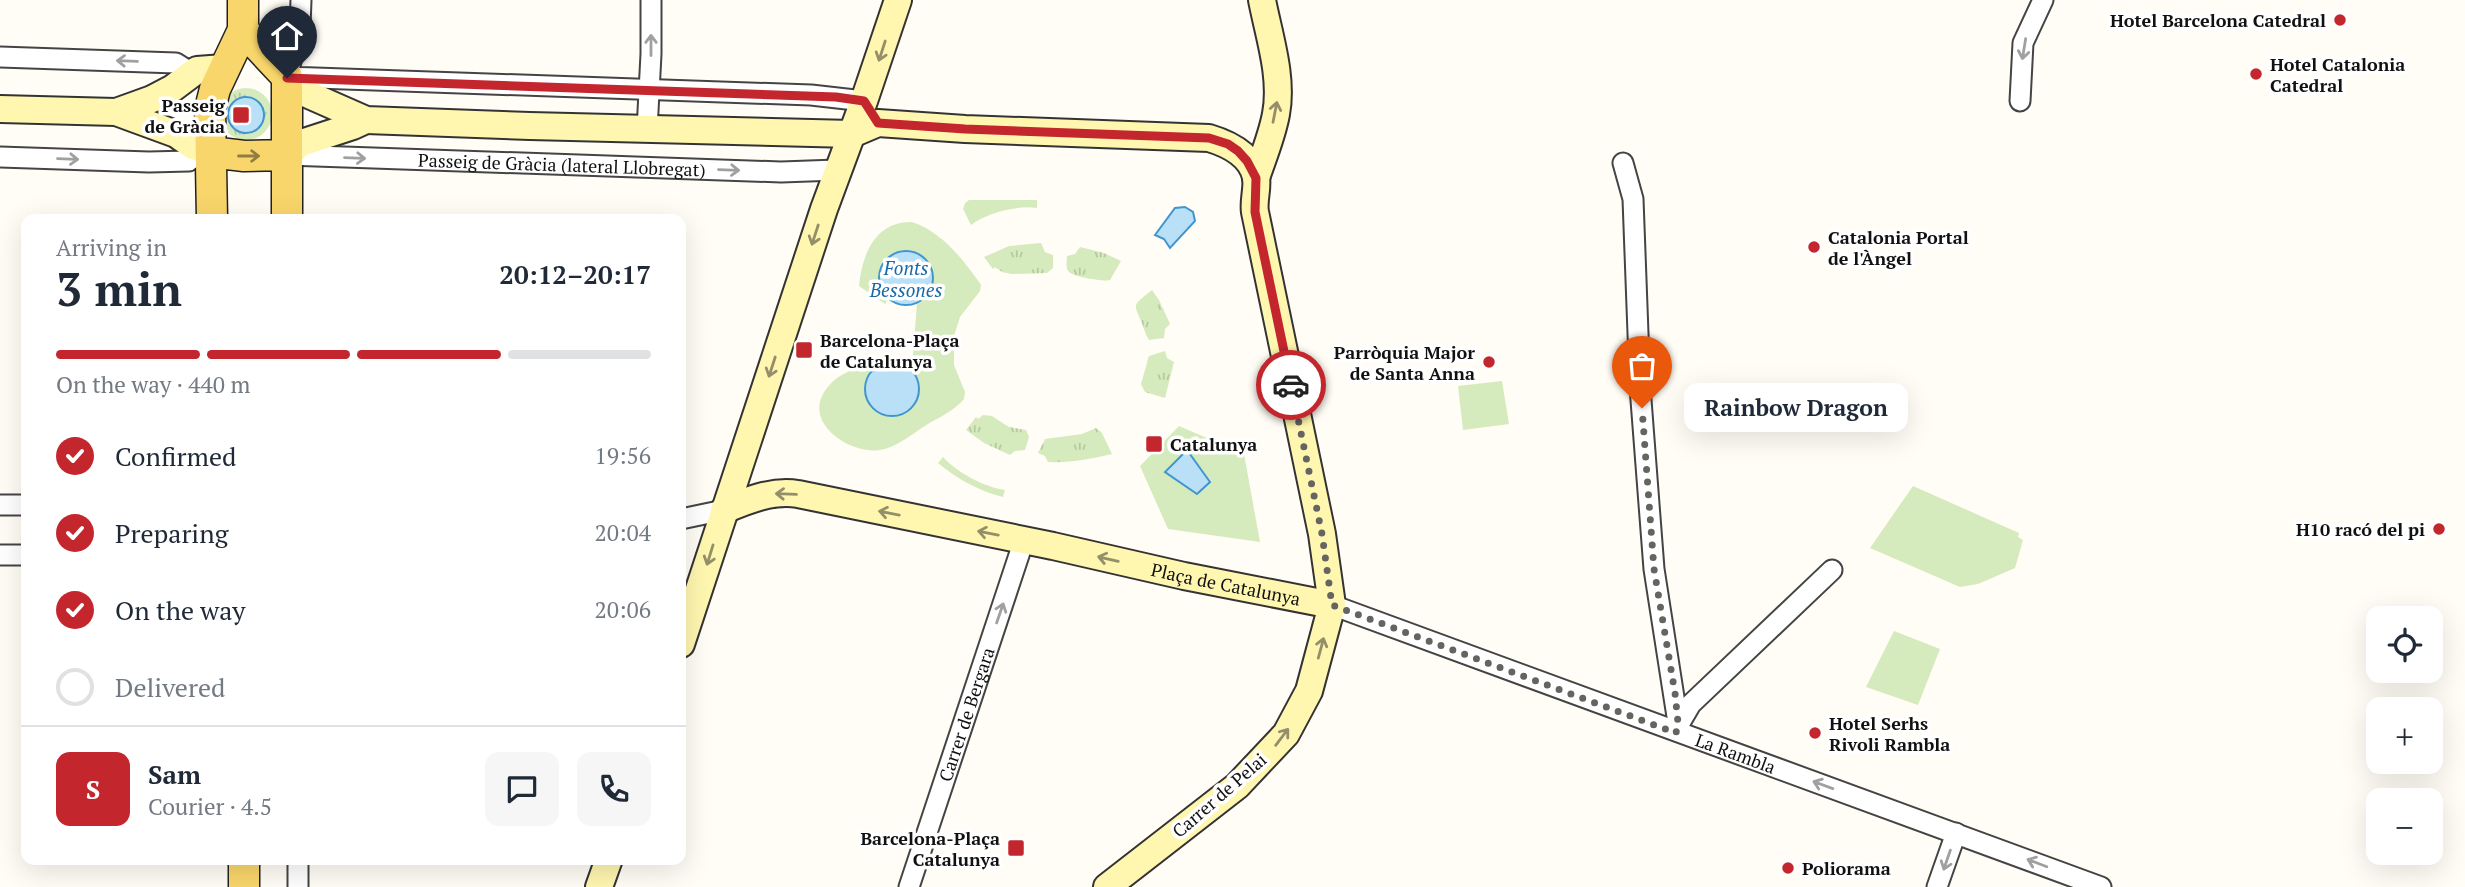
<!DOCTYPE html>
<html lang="en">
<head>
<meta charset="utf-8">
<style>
	body { margin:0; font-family:"PT Serif",serif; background:#f6f6f7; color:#1f2937; height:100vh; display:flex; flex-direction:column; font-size:26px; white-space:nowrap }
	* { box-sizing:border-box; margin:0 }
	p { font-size:23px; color:#747a83 }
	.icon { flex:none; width:38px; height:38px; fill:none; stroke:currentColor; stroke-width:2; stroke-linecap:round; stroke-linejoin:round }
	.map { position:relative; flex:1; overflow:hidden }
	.side { position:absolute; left:21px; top:214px; width:665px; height:651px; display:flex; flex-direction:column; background:#fff; border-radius:14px; box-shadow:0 7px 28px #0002 }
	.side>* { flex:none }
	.controls { position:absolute; left:2366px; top:606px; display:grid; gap:14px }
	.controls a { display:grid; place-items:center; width:77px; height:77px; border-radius:14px; background:#fff; box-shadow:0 7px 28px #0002; font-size:35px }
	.pin { position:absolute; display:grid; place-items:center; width:60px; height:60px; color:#fff; margin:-72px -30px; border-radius:50% 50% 50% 0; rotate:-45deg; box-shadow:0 0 7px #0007 }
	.pin .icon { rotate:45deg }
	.courier { position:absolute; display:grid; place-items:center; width:70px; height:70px; margin:-35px; border:5px solid #c4262e; border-radius:50%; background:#fff; color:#222; box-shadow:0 2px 9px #0007 }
	.bubble { position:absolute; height:49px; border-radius:14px; background:#fff; box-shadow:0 7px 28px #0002; font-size:23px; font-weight:600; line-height:49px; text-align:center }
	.headline em { font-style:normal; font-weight:600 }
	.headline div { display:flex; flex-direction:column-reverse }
	.headline { display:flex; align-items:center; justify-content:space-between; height:119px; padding:0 35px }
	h1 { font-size:46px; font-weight:600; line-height:52px }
	.bar { display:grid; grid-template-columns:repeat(4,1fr); gap:10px 7px; align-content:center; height:84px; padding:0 35px }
	.bar i { height:9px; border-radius:5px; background:#e0e1e3 }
	.bar .current { background:#c4262e }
	.bar p { grid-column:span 4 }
	.line { display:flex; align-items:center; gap:18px; padding:0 35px; border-top:2px solid #e0e1e3 }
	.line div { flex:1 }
	.round { display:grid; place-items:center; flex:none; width:74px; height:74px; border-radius:14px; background:#f6f6f7 }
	ol { padding:0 35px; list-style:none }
	li { display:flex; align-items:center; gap:21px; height:77px }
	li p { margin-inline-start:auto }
	li .icon { padding:7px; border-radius:50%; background:#c4262e; color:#fff; stroke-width:4 }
	li:last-child { color:#747a83 }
	li i { width:38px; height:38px; border:4px solid #e0e1e3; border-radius:50% }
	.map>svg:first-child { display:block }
	.grass { fill:url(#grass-tufts) }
	.park { fill:#d5ebbd }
	.water { fill:#b9e0f7; stroke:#3f96cf; stroke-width:2 }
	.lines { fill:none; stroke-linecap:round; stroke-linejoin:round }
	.street-casing { stroke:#444; stroke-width:23 }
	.secondary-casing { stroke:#333; stroke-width:30 }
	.primary-casing { stroke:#222; stroke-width:33 }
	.street { stroke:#fff; stroke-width:19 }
	.secondary { stroke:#fff6b0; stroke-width:26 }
	.primary { stroke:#f9d66b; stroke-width:30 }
	.oneway { stroke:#a0a0a0 }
	.oneway2 { stroke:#948f68 }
	.oneway3 { stroke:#917d42 }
	.done { stroke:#646461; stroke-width:7; stroke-dasharray:0 12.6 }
	.route { stroke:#c4262e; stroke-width:9 }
	.poi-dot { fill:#c4262e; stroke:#fff; stroke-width:2.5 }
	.labels { text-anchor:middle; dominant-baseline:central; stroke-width:7; stroke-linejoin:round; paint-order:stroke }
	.poi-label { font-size:18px; font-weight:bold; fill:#111; stroke:#fff; text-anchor:start }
	.street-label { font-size:18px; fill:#111; stroke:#fff }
	.water-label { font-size:19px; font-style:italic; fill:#1768a6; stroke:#fff }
</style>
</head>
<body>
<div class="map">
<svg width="2465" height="887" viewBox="0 0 2465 887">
	<defs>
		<pattern id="grass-tufts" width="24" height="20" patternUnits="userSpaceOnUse" patternTransform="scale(1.75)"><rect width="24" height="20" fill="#d5ebbd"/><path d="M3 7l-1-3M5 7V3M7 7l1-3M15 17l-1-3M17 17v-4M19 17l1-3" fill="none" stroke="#b6c8a1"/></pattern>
	</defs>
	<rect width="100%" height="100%" fill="#fffdf5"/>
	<!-- grass -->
	<path class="grass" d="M220 114a26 26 0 1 1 52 0a26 26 0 1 1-52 0Z
		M1041 243 1045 252 1053 255V268L1047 273 1012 274 1002 272 995 267 993 269 984 257 1009 246Z
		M1080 247 1104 253 1121 261 1110 280C1106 282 1073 277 1069 272 1065 268 1067 261 1067 256L1075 254Z
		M1152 290 1159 300 1170 324 1165 329 1164 338 1149 340C1146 335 1145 332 1143 326 1134 302 1130 308 1152 290Z
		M1165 351 1167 358 1174 362 1165 398 1145 392 1141 384 1149 356Z
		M983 415 992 416 1009 427 1026 430 1029 437 1025 450 1015 451 1010 455 984 443 966 430 976 417 978 419Z
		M1096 428 1102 433 1112 454C1090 459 1071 463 1048 462L1045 456 1038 453 1045 439 1082 434Z"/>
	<!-- park -->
	<path class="park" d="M969 200H1037V208C1017 205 986 213 971 225L963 209 965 203Z
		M912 222C941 231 964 260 981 285L980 291 960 317 954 336V365L965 392 964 399C955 410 940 417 928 424 913 433 898 447 880 450 850 455 800 422 827 388 839 372 860 367 878 360L880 365 870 374 918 396V380L907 366 913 355 917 303 924 299 933 278C930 264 923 255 909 252L883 293 888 299 885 304 859 286C862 255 875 221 912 222Z
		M1502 381 1509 424 1463 430 1458 386Z
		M1179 426 1244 454 1260 542 1168 529 1140 466Z
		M943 457C958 473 984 487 1005 490L1003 497C979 491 957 479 938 463Z
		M1913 486 2019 533 2018 537 2023 540 2015 568 1978 584 1960 587 1870 548Z
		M1894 631 1940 649 1918 705 1866 687Z"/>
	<!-- water -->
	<path class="water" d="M228 115a18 18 0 1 1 36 0a18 18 0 1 1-36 0Z
		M1185 207 1193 212 1195 221 1170 248 1164 239 1155 235 1175 208Z
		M879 278a27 27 0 1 1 54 0a27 27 0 1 1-54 0Z
		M865 389a27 27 0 1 1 54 0a27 27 0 1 1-54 0Z
		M1187 450 1210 482 1197 494 1165 472Z"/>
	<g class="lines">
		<defs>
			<g id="street">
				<path d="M301 0 300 27 287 77 811 95 864 101"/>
				<path d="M0 57 176 63 192 73"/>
				<path d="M2020 101 2023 43 2043 0"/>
				<path d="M647 130 651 54V0"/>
				<path id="s1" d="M287 155 781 172 837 170"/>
				<path d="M0 157 149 162 189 161"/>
				<path d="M1623 163 1633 199 1640 387 1654 569 1678 723"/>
				<path d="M0 505H26"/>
				<path d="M681 519 724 510"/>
				<path d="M0 555H26"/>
				<path id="s2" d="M1332 605 2101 887"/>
				<path d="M1677 728 1691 704 1832 570"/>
				<path d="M298 887V859"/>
				<path id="s3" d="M909 887 1024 540"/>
				<path d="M1937 887 1956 833"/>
			</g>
			<g id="secondary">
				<path d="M287 77 300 91 366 120 530 126 852 134 878 123 965 129 1209 138C1229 144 1251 155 1256 177 1258 188 1253 201 1255 212L1322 534 1332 605 1309 691 1286 734 1237 786 1107 887"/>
				<path d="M0 109 116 112 176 134 193 146 211 152"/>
				<path d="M116 112 152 99 173 88 197 70 224 68"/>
				<path d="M287 155 301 143 353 126 366 120"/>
				<path d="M1256 178C1263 157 1272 136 1276 114 1283 77 1269 36 1262 0"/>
				<path id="s4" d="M724 510C748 500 772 490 798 494L1053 546 1184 576 1332 605"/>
				<path d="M681 644 824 209 864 101 898 0"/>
				<path d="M599 887 609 859"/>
			</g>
			<path id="primary" d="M243 30 287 77V219
				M211 152 244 156 287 155
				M212 219 210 109 215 89 243 30V0
				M244 859V887"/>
		</defs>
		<!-- street casing -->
		<use href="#street" class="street-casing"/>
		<!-- secondary casing -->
		<use href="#secondary" class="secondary-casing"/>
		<!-- primary casing -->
		<use href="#primary" class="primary-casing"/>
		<!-- street -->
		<use href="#street" class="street"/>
		<!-- secondary -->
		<use href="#secondary" class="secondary"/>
		<!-- primary -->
		<use href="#primary" class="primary"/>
	</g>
	<!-- one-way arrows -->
	<defs><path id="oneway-shaft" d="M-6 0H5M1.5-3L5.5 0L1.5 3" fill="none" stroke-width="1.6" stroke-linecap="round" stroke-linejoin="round" transform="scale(1.75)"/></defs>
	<g class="oneway">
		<use href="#oneway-shaft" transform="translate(651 45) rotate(-90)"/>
		<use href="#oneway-shaft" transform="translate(2024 49) rotate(99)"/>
		<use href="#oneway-shaft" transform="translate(127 61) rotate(-178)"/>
		<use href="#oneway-shaft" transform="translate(355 158) rotate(2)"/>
		<use href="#oneway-shaft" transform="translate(68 159) rotate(2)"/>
		<use href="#oneway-shaft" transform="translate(729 170) rotate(2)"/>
		<use href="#oneway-shaft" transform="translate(1000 613) rotate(-71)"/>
		<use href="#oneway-shaft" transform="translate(1823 785) rotate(-160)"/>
		<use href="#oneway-shaft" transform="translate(1947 860) rotate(109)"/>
		<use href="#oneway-shaft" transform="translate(2037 863) rotate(-159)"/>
	</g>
	<g class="oneway2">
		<use href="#oneway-shaft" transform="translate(882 51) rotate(108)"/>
		<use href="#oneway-shaft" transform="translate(1275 112) rotate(-79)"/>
		<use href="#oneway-shaft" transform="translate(815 235) rotate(108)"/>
		<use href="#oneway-shaft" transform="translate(772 367) rotate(108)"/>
		<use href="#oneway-shaft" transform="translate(786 494) rotate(-178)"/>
		<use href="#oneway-shaft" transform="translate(889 513) rotate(-169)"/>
		<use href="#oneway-shaft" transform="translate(988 533) rotate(-169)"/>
		<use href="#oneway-shaft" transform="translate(710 555) rotate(107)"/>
		<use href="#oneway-shaft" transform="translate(1108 559) rotate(-167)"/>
		<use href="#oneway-shaft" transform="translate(1321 648) rotate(-75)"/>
		<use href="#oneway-shaft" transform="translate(1282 737) rotate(-53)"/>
	</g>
	<use class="oneway3" href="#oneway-shaft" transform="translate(249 156)"/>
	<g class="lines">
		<!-- done -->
		<path class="done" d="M1291 385 1322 534 1332 605 1676 733 1678 723 1675 693 1654 569 1642 408"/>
		<!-- route -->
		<path class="route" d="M287 78 836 97 864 101 878 123 965 129 1209 138 1228 144 1238 151 1247 161 1256 178 1255 212 1291 385"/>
	</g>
	<!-- markers -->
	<g class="poi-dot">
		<circle cx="2340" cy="20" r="7"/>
		<circle cx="2256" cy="74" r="7"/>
		<rect x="232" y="106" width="18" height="18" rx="3.5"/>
		<circle cx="1814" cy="247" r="7"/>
		<rect x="795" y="341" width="18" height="18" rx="3.5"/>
		<circle cx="1489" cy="362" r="7"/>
		<rect x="1145" y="435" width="18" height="18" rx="3.5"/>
		<circle cx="2439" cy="529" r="7"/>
		<circle cx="1815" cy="733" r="7"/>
		<rect x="1007" y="839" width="18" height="18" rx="3.5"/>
		<circle cx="1788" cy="868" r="7"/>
	</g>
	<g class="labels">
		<!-- poi labels -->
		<g class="poi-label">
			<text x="2326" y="20" text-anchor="end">Hotel Barcelona Catedral</text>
			<text x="2270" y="64">Hotel Catalonia<tspan x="2270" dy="21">Catedral</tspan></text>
			<text x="225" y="105" text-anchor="end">Passeig<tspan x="225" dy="21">de Gràcia</tspan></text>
			<text x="1828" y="237">Catalonia Portal<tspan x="1828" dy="21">de l'Àngel</tspan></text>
			<text x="820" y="340">Barcelona-Plaça<tspan x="820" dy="21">de Catalunya</tspan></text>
			<text x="1475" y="352" text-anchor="end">Parròquia Major<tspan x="1475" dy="21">de Santa Anna</tspan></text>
			<text x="1170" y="444">Catalunya</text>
			<text x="2425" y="529" text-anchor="end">H10 racó del pi</text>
			<text x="1829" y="723">Hotel Serhs<tspan x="1829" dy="21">Rivoli Rambla</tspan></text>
			<text x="1000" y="838" text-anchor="end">Barcelona-Plaça<tspan x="1000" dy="21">Catalunya</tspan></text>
			<text x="1802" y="868">Poliorama</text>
		</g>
		<!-- street labels -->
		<g class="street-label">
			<text stroke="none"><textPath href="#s1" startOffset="275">Passeig de Gràcia (lateral Llobregat)</textPath></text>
			<text stroke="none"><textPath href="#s4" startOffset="514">Plaça de Catalunya</textPath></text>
			<text stroke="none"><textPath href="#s3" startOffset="182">Carrer de Bergara</textPath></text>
			<text stroke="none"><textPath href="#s2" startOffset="430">La Rambla</textPath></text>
			<text transform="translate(1219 795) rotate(-41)">Carrer de Pelai</text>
		</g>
		<!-- water labels -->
		<g class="water-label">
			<text x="906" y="267">Fonts<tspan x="906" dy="22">Bessones</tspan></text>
		</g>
	</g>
</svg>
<div class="controls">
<a><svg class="icon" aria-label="locate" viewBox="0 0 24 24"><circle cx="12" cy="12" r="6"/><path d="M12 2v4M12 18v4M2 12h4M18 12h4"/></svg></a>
<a>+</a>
<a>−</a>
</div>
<div class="pin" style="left:1642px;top:408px;background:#ea580c"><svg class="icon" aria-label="bag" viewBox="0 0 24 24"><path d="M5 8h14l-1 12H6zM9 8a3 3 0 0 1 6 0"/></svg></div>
<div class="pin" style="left:287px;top:78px;background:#1f2937"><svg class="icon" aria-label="home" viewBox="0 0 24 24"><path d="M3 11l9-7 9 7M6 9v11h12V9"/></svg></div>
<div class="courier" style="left:1291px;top:385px"><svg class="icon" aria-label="car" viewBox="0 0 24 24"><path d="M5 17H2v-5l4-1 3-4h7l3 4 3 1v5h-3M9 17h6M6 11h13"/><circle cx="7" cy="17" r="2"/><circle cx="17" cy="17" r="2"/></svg></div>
<div class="bubble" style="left:1684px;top:383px;width:224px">Rainbow Dragon</div>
<section class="side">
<div class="headline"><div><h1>3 min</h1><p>Arriving in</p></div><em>20:12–20:17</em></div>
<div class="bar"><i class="current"></i><i class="current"></i><i class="current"></i><i></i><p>On the way · 440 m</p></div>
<ol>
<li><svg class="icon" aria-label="check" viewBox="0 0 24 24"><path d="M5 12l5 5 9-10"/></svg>Confirmed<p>19:56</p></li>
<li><svg class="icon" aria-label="check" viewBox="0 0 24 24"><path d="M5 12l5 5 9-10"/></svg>Preparing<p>20:04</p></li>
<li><svg class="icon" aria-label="check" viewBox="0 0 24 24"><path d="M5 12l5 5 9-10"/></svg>On the way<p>20:06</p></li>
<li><i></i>Delivered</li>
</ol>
<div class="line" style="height:126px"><b class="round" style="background:#c4262e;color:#fff">S</b><div><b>Sam</b><p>Courier · 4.5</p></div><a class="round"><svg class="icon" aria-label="chat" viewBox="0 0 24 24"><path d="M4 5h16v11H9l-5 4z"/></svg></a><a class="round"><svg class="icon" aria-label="phone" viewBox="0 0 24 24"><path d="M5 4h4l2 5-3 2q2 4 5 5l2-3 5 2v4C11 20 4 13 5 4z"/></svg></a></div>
</section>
</div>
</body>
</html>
